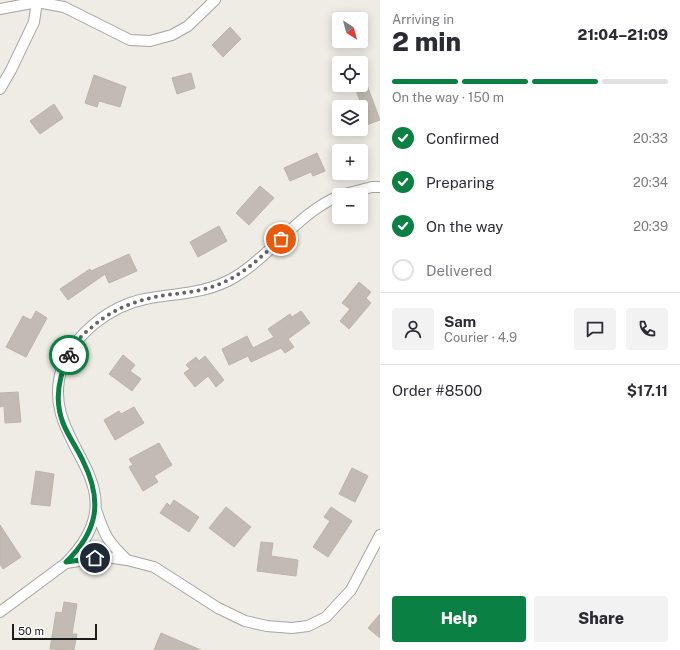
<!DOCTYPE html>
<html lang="en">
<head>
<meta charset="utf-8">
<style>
	body { margin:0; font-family:"Public Sans",sans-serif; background:#f2f2f3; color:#2b2b33; height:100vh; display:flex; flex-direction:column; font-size:15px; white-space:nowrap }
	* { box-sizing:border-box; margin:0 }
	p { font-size:13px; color:#7c7c81 }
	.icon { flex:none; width:22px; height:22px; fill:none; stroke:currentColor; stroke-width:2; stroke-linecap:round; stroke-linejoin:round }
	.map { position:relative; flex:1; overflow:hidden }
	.panel { display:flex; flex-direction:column; background:#fff; width:300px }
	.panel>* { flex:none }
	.needle { width:26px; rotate:144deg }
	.tools { position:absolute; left:332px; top:12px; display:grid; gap:8px }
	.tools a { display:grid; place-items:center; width:36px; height:36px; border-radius:4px; background:#fff; box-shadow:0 2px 10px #0003; font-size:20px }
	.scale { position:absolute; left:12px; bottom:10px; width:85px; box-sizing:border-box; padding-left:4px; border:2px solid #1d1d1d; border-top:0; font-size:11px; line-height:14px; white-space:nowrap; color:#1d1d1d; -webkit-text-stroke:3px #fff; paint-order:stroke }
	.pin { position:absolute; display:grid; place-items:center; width:34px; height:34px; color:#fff; margin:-17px; border:2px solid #fff; border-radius:50%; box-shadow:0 1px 4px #0007 }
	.courier { position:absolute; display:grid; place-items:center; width:40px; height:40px; margin:-20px; border:3px solid #0b8043; border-radius:50%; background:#fff; color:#222; box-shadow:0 1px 5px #0007 }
	.headline em { font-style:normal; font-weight:800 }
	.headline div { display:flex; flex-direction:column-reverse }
	.headline { display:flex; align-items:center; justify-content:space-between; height:68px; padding:0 12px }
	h1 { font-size:26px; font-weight:800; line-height:30px }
	.bar { display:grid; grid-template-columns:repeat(4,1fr); gap:6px 4px; align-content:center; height:48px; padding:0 12px }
	.bar i { height:5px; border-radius:3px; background:#e1e1e2 }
	.bar .current { background:#0b8043 }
	.bar p { grid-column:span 4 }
	.line { display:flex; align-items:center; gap:10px; padding:0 12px; border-top:1px solid #e1e1e2 }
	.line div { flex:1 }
	.round { display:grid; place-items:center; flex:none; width:42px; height:42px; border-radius:4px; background:#f2f2f3 }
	ol { padding:0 12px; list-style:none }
	li { display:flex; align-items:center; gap:12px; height:44px }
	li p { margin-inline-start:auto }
	li .icon { padding:4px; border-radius:50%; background:#0b8043; color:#fff; stroke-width:4 }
	li:last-child { color:#7c7c81 }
	li i { width:22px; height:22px; border:2px solid #e1e1e2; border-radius:50% }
	.action { display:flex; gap:8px; margin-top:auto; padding:8px 12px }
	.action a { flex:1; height:46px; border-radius:4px; background:#0b8043; color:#fff; font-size:16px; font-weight:800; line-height:46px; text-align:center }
	.action a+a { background:#f2f2f3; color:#2b2b33 }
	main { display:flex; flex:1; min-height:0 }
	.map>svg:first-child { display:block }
	.building { fill:#c2bbb4; stroke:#beb4a7 }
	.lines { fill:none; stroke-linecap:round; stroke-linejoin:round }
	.minor-casing { stroke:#a4a4a4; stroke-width:12 }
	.minor { stroke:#fff; stroke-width:10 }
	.done { stroke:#666563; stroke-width:4; stroke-dasharray:0 7.2 }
	.route { stroke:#0b8043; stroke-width:5 }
</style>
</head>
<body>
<main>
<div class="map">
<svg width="380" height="650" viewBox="0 0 380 650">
	<rect width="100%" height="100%" fill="#eeece4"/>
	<!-- building -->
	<path class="building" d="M230 27 241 39 223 57 212 45Z
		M191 73 195 88 177 94 172 78Z
		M94 75 126 87 120 107 99 101 97 107 85 103Z
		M354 85H367L380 120 361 127V107L362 106Z
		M54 104 63 118 40 134 30 121Z
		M317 153 325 171 313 176 311 172 290 181 284 168Z
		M260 186 274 198 249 225 236 213Z
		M219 226 227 241 198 257 190 242Z
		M129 254 137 271 109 283 105 274 68 300 60 289 90 269 91 271Z
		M359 282 371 292 366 298 371 303 349 329 340 321 350 309 342 303Z
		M36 311 47 318 26 357 6 347 23 316 31 320Z
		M301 311 310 323 288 339 294 347 285 353 281 348 251 362 248 356 229 365 222 349 247 336 253 348 274 337 268 329 290 314 292 317Z
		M123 355 135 365 130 371 141 379 132 391 109 374Z
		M205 356 224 380 216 387 208 376 195 387 184 373 190 369 186 365 196 357 199 361Z
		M18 392 21 422 5 423 4 406 0 407V393Z
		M134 407 144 423 115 440 104 420 119 411 121 414Z
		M159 443 172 465 154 476 158 482 143 491 129 467 133 465 129 459Z
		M352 468 368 476 355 502 339 494Z
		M36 471 54 474 50 506 31 504Z
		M174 500 199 517 189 532 160 513 167 503 170 506Z
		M226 507 251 527 234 547 209 528Z
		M331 507 352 521 328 557 313 547 330 521 324 517Z
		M0 525 21 557 3 569 0 564Z
		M261 542 273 543 271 556 298 560 296 576 257 571Z
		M64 602 77 604 72 634H77L74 650 50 649 56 612 62 613Z
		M380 614V638L368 628Z
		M161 633 201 650H154Z"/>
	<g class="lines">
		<defs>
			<path id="minor" d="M0 9 37 2 64 7 130 40 150 41 172 35 188 26 215 0
				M0 89 11 70 34 22 37 2
				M341 195 372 187H380
				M96 510C105 536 107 541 127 560
				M66 563C146 482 36 446 62 368 74 334 110 306 145 299 176 293 207 294 235 277 273 254 298 213 339 196
				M0 612 66 563 106 557 127 560 154 567 218 608 245 621 267 626 292 628 308 626 326 617 351 590 380 535"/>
		</defs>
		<!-- minor casing -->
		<use href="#minor" class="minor-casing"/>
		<!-- minor -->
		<use href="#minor" class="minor"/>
	</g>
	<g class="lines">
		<!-- done -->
		<path class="done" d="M69 355C74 343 82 335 92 327 107 314 124 305 143 300 169 292 193 295 220 284 244 274 262 256 281 239"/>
		<!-- route -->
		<path class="route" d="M69 355C59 376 54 400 63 423 68 436 77 448 83 461 103 501 98 531 66 562L95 558"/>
	</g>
</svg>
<div class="tools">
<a><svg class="needle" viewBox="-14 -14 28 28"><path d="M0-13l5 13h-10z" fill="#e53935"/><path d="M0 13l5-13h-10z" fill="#7c7c81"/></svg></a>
<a><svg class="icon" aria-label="locate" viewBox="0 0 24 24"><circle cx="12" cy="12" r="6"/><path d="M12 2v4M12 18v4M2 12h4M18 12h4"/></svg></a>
<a><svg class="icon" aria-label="layers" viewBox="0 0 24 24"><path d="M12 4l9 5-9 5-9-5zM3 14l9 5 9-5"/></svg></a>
<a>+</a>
<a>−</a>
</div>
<div class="scale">50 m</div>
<div class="pin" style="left:281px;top:239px;background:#ea580c"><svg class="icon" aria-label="bag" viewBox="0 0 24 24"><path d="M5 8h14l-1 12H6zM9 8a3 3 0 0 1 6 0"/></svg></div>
<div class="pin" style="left:95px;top:558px;background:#1f2937"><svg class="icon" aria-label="home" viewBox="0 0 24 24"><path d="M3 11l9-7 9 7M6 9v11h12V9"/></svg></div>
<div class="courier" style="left:69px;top:355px"><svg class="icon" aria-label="bike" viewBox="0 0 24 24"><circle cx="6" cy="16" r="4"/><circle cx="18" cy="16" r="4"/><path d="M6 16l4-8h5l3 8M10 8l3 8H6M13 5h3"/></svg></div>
</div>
<section class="panel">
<div class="headline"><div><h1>2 min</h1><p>Arriving in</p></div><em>21:04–21:09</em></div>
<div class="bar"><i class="current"></i><i class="current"></i><i class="current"></i><i></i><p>On the way · 150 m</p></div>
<ol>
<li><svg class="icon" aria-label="check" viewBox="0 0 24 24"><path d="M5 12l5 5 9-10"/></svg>Confirmed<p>20:33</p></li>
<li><svg class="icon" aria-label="check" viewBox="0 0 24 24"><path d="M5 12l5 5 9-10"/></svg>Preparing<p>20:34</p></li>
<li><svg class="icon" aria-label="check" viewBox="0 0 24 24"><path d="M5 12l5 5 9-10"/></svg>On the way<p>20:39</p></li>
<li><i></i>Delivered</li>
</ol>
<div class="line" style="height:72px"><a class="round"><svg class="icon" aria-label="person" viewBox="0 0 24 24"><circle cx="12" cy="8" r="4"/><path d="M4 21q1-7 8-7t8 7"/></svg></a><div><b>Sam</b><p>Courier · 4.9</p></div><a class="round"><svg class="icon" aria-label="chat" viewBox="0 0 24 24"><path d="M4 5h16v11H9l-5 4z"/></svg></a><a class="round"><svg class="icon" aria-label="phone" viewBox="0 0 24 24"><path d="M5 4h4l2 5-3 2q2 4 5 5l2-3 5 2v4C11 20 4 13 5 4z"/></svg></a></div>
<div class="line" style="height:52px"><div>Order #8500</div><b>$17.11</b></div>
<div class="action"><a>Help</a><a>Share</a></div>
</section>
</main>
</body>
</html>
